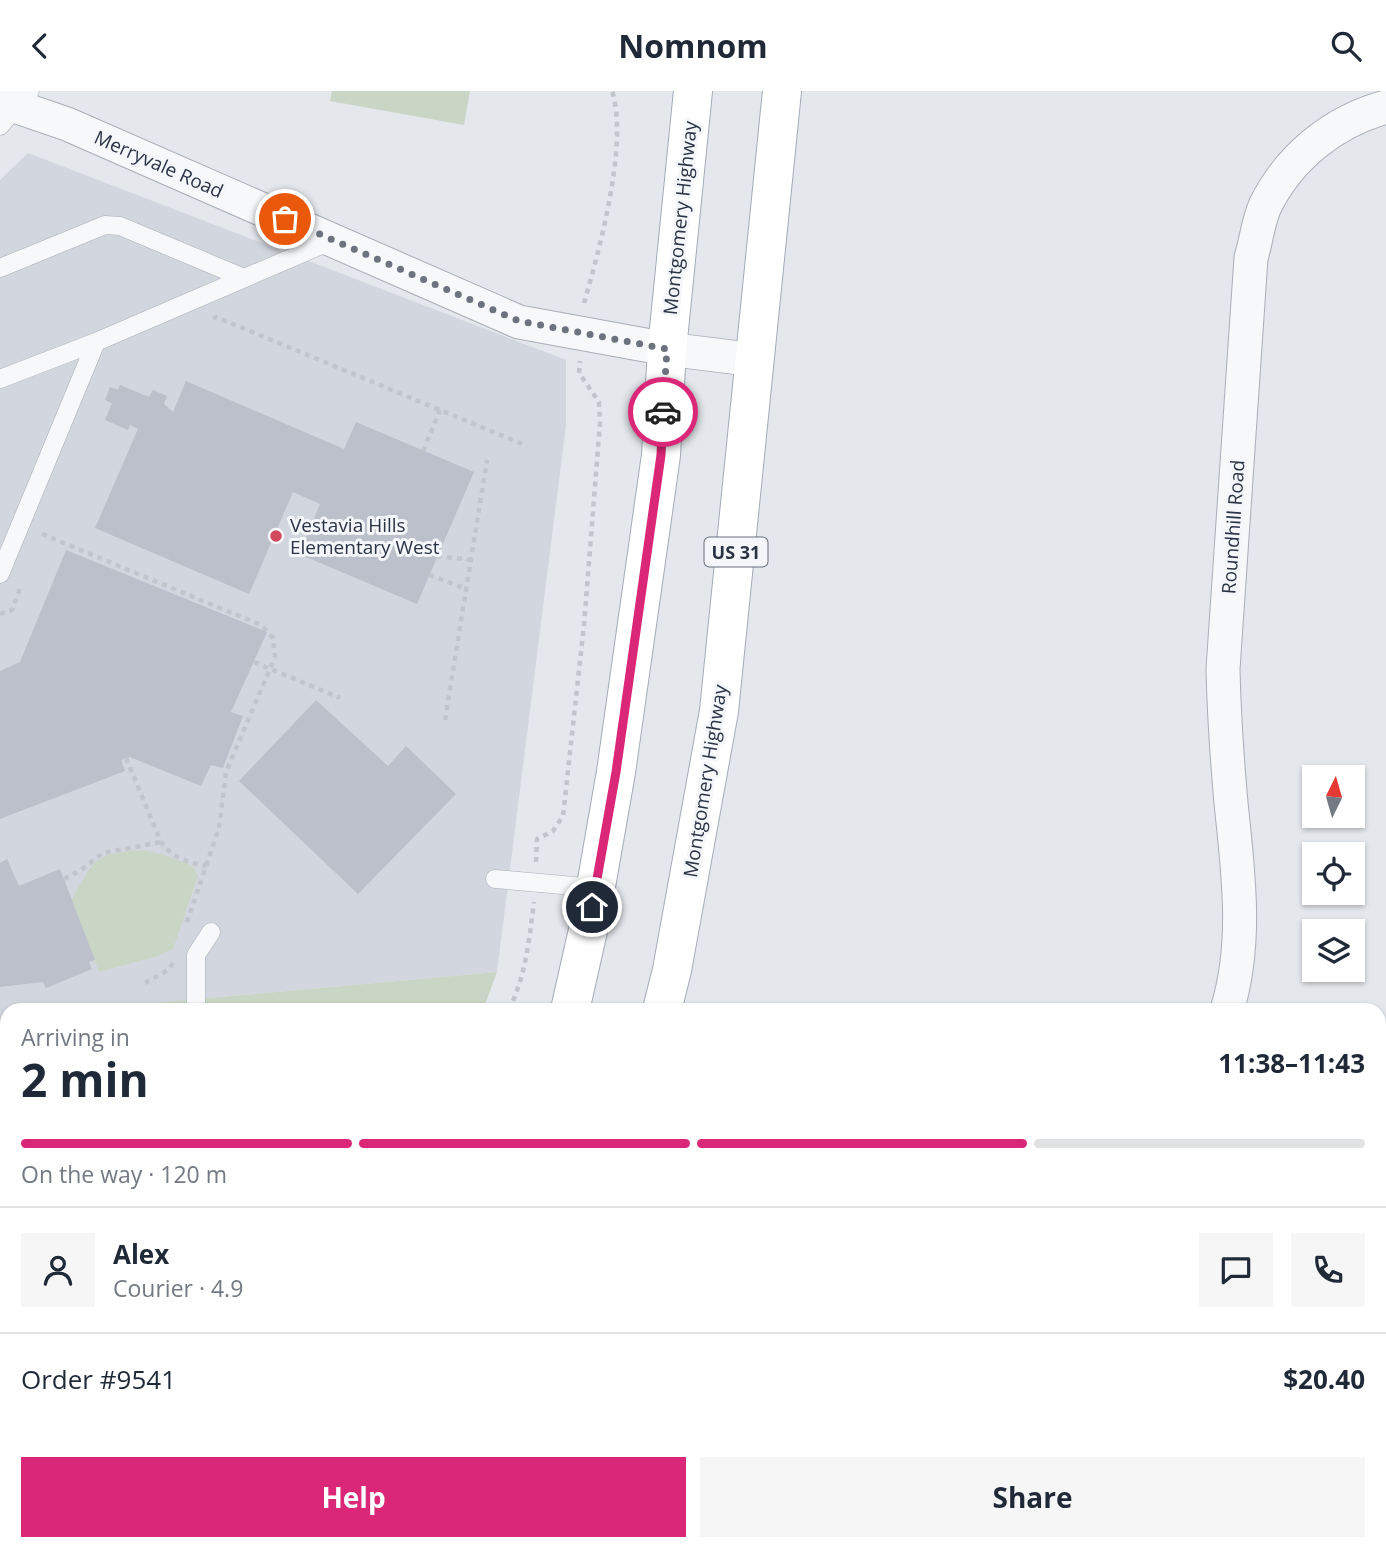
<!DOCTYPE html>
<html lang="en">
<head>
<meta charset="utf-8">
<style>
	body { margin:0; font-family:"Open Sans",sans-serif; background:#f6f6f7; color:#1f2937; height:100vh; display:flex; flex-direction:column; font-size:26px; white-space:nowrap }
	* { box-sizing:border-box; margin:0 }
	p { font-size:23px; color:#747a83 }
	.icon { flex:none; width:38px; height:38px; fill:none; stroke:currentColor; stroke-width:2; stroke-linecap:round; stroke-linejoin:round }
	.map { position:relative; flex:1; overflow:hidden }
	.drawer { position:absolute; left:0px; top:912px; width:1386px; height:548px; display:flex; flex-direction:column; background:#fff; border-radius:21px 21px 0 0; box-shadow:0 2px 5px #0004 }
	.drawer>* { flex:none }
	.needle { width:46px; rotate:5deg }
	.tools { position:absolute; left:1302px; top:674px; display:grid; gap:14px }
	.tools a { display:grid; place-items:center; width:63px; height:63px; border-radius:0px; background:#fff; box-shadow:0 2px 5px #0004; font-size:35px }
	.pin { position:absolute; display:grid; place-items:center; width:60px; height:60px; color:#fff; margin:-30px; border:4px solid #fff; border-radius:50%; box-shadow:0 2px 7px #0007 }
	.courier { position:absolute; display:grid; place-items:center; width:70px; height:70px; margin:-35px; border:5px solid #db2777; border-radius:50%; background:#fff; color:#222; box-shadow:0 2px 9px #0007 }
	.head em { font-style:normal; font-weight:700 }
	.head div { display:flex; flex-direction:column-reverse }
	.head { display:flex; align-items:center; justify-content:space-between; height:119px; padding:0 21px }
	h1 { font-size:46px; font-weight:700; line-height:52px }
	.bar { display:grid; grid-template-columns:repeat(4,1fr); gap:10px 7px; align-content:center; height:84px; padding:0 21px }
	.bar i { height:9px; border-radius:5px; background:#e0e1e3 }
	.bar .active { background:#db2777 }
	.bar p { grid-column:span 4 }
	.line { display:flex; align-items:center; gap:18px; padding:0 21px; border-top:2px solid #e0e1e3 }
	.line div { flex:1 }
	.round { display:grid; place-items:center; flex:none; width:74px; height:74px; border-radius:0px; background:#f6f6f7 }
	.button { display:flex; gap:14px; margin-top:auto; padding:14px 21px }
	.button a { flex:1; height:80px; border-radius:0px; background:#db2777; color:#fff; font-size:28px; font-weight:700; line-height:80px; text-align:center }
	.button a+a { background:#f6f6f7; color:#1f2937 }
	header { display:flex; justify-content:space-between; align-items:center; height:91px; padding:0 21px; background:#fff; font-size:32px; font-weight:700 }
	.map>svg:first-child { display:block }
	.built { fill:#d2d6de }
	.green { fill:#c9d6c5 }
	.water { fill:#9fb4cc }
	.building { fill:#bbc0ca }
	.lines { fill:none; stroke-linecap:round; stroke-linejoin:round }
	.service-casing { stroke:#a9aeb7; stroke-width:19 }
	.minor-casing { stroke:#a9aeb7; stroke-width:35 }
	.primary-casing { stroke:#a3abb8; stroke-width:40 }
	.path { stroke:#c2c5cb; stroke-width:4.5; stroke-dasharray:5 5; stroke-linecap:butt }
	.service { stroke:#f7f8fa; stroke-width:18 }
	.minor { stroke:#f7f8fa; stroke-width:33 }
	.primary { stroke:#fff; stroke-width:38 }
	.done { stroke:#6c737f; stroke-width:7; stroke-dasharray:0 12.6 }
	.route { stroke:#db2777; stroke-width:9 }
	.poi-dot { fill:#d1495b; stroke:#f4f6f9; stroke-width:2.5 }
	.labels { text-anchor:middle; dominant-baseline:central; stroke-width:6; stroke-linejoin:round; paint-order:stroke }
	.shield { fill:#f4f6f9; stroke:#676e7b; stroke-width:2 }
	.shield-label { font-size:18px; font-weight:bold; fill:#2b3445 }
	.street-label { font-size:19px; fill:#2b3445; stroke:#f4f6f9 }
	.poi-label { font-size:19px; fill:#2b3445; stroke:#f4f6f9; text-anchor:start }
</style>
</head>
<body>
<header><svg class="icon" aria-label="back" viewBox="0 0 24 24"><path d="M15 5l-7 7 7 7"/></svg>Nomnom<svg class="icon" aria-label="search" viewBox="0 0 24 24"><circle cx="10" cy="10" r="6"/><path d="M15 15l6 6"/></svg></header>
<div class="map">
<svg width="1386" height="1458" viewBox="0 0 1386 1458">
	<rect width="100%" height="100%" fill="#e4e7ec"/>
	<!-- built -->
	<path class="built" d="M28 62 566 269V334L497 881 77 919H7V925L0 926V89Z"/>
	<!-- green -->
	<path class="green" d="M332 0H470L464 34 330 10Z
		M143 759 165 764 193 775 198 785 173 858 158 865 99 881 72 809C94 768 95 762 143 759Z
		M497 881 483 919H77Z
		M7 925V1452L339 1453 337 1458H0V926Z"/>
	<!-- water -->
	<path class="water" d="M0 1012H7V1303L0 1302Z"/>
	<!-- building -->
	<path class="building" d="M186 290 344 358 356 331 474 381 417 513 299 463 320 413 293 401 249 503 95 437 138 338 130 334 128 339 105 329 112 312 105 309 110 296 118 299 120 294 149 306 153 299 167 305 164 313 173 321Z
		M66 459 267 541 231 621 243 625 223 677 211 674 201 695 130 666 121 669 125 680 0 728V580L20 571Z
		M316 609 388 675 406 655 456 703 358 803 239 690Z
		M7 768 19 795 60 778 95 869 89 871 92 878 46 897 43 891 0 896V772Z"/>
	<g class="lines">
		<defs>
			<path id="service" d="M0 35 30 0
				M0 177 105 134 120 135 244 187
				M0 288 96 251 333 149
				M0 483 96 251
				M495 788 596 797
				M196 919V864L211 841
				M0 968 7 967
				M250 1458 251 1452"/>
			<path id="minor" d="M0 10 67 33 519 231 667 258 756 269
				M1227 919C1248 851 1238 780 1231 712 1227 667 1224 623 1223 578L1251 167C1256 151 1258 131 1265 115 1289 66 1334 30 1386 16"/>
			<path id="primary" d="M570 919 589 835 616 681 661 364 667 258 693 0
				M662 919 672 879 719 620 782 0
				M405 1458 407 1452
				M493 1458 495 1452"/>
		</defs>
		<!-- service casing -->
		<use href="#service" class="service-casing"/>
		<!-- minor casing -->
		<use href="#minor" class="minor-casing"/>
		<!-- primary casing -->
		<use href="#primary" class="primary-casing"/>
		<!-- path -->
		<path class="path" d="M584 212C599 160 629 52 612 0
			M213 228 216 226 527 355
			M423 360 440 319
			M42 443 261 534 273 547 275 566 226 681 219 737 186 834
			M437 465 472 469
			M429 484 467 498
			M0 523 12 519 21 495
			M254 571 340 607
			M445 629 487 369
			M126 667 161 751C172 767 188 771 206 775
			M536 771 537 748 553 740 563 725 584 534 600 332 599 311 579 282 580 270
			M64 788 81 779 103 762 161 751
			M145 892 168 879 173 872
			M509 919C526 883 529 850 534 811
			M840 1458 841 1452"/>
		<!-- service -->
		<use href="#service" class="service"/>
		<!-- minor -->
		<use href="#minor" class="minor"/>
		<!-- primary -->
		<use href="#primary" class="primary"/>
	</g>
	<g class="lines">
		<!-- done -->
		<path class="done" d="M285 128 519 230 667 258 663 321"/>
		<!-- route -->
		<path class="route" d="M592 816 616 681 661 364 663 321"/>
	</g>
	<!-- markers -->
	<circle class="poi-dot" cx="276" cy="445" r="7"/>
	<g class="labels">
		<!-- shield labels -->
		<rect class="shield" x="704.5" y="446.5" width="63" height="29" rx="5"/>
		<g class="shield-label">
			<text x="736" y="461">US 31</text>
		</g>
		<!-- street labels -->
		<g class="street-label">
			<text transform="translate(159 73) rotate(24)">Merryvale Road</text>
			<text transform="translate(680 127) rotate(-84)">Montgomery Highway</text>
			<text transform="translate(1233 436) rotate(-86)">Roundhill Road</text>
			<text transform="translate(705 690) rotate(-81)">Montgomery Highway</text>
		</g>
		<!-- poi labels -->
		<g class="poi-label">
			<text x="290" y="434">Vestavia Hills<tspan x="290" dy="22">Elementary West</tspan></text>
		</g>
	</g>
</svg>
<div class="tools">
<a><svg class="needle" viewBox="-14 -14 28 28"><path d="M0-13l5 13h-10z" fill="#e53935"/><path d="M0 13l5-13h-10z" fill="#747a83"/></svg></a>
<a><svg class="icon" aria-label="locate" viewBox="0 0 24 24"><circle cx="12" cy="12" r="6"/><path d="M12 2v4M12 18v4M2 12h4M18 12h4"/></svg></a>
<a><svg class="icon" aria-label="layers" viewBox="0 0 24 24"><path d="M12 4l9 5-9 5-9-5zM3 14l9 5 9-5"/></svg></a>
</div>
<div class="pin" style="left:285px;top:128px;background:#ea580c"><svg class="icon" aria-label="bag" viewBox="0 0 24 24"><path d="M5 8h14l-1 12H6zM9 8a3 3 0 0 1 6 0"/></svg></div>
<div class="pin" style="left:592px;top:816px;background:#1f2937"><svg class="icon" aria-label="home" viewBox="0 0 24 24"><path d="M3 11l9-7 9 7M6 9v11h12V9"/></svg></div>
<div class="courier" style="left:663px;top:321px"><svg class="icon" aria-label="car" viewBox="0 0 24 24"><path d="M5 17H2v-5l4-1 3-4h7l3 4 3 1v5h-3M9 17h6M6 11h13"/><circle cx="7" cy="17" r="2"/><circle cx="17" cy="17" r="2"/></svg></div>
<section class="drawer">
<div class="head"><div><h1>2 min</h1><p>Arriving in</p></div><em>11:38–11:43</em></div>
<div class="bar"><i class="active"></i><i class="active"></i><i class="active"></i><i></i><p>On the way · 120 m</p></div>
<div class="line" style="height:126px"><a class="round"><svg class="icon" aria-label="person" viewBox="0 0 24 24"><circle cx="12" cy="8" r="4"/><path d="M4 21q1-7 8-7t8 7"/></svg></a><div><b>Alex</b><p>Courier · 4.9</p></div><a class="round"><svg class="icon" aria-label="chat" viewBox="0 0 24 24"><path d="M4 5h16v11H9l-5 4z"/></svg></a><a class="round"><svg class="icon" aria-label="phone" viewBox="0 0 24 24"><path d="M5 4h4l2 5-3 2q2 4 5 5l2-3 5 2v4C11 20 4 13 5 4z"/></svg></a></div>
<div class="line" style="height:91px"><div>Order #9541</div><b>$20.40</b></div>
<div class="button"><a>Help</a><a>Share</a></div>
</section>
</div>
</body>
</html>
